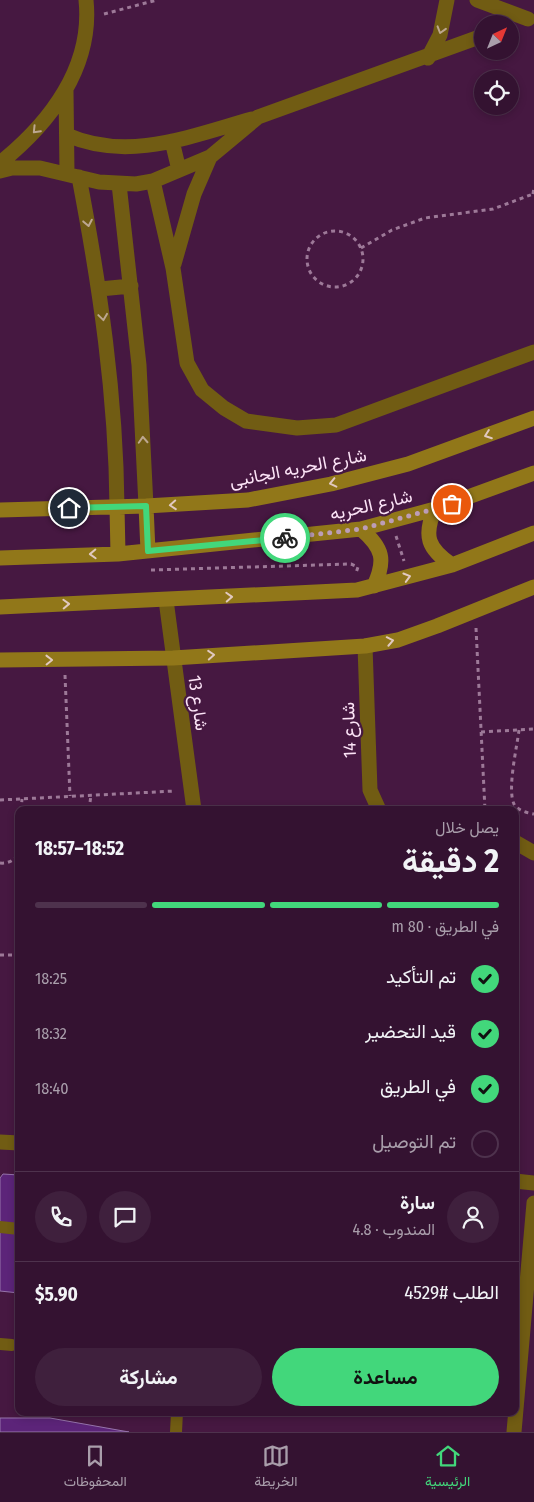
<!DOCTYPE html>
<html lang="ar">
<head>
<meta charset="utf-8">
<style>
	body { margin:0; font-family:"Fira Sans Condensed",Vazirmatn,sans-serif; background:#3f203d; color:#f1f3f6; direction:rtl; height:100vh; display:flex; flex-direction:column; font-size:19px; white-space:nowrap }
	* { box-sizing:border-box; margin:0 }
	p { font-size:16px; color:#a99eab }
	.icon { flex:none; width:28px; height:28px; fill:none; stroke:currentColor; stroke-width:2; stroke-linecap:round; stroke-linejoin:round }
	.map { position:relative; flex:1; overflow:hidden; direction:ltr }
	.panel { position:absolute; left:15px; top:806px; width:504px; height:610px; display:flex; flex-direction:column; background:#341231; border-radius:10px; box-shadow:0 2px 8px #0003,0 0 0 1px #4e324d; direction:rtl }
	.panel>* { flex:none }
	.needle { width:32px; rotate:43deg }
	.controls { position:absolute; left:474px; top:15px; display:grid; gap:10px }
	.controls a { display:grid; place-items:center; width:45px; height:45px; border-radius:50%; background:#341231; box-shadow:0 2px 8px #0003,0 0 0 1px #4e324d; font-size:25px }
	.pin { position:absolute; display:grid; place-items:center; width:42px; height:42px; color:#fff; margin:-21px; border:2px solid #fff; border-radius:50%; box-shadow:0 1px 5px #0007 }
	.courier { position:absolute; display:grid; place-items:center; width:50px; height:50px; margin:-25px; border:4px solid #42d77b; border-radius:50%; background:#fff; color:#222; box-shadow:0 1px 6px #0007 }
	.headline em { font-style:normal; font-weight:700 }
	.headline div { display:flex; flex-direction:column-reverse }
	.headline { display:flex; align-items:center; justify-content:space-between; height:85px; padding:0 20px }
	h1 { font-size:32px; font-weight:700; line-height:38px }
	.bar { display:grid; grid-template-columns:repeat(4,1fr); gap:8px 5px; align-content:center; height:60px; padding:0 20px }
	.bar i { height:6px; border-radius:4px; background:#4e324d }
	.bar .on { background:#42d77b }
	.bar p { grid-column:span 4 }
	.line { display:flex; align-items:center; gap:12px; padding:0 20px; border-top:1px solid #4e324d }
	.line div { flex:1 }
	.round { display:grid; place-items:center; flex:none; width:52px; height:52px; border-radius:26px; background:#3f203d }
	ol { padding:0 20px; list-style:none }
	li { display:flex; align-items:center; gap:15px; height:55px }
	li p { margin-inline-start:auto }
	li .icon { padding:5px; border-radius:50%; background:#42d77b; color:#111; stroke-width:4 }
	li:last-child { color:#a99eab }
	li i { width:28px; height:28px; border:2px solid #4e324d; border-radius:50% }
	.action { display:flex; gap:10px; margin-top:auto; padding:10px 20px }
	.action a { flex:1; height:58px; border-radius:30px; background:#42d77b; color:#111; font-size:20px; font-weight:700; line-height:58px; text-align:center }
	.action a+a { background:#3f203d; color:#f1f3f6 }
	.menu { display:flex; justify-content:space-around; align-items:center; height:70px; border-top:1px solid #4e324d; background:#341231; font-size:14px; color:#a99eab }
	.menu a { display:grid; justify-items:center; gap:2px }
	.menu .on { color:#42d77b }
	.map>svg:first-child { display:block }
	.building { fill:#5c2479; stroke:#9674ab }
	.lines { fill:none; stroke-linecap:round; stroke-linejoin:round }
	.path { stroke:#9d7998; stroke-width:3; stroke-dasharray:4 4; stroke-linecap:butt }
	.lane { stroke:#715c13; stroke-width:12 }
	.street { stroke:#715c13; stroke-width:15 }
	.secondary { stroke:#917719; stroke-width:15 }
	.oneway { stroke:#bda790 }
	.oneway2 { stroke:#e1c9c0 }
	.done { stroke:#bc9db7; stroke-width:5; stroke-dasharray:0 9 }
	.route { stroke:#42d77b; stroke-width:6 }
	.labels { text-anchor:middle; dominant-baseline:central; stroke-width:4.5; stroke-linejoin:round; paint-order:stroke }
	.street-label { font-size:18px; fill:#fce4f7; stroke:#461841 }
</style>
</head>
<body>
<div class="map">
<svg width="534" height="1432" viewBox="0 0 534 1432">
	<rect width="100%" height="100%" fill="#461841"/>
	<!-- building -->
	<path class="building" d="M3 1174 19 1175V1293L0 1291V1178Z
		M0 1418H50L129 1432H0Z"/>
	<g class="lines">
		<!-- path -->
		<path class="path" d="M104 14 157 0
			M533 194 534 187
			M307 259a28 28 0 1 1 56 0a28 28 0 1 1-56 0Z
			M361 248 392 230 425 218 493 209 533 194
			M396 536 404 561
			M151 570 351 564 358 567 356 573
			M476 628 485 810
			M65 675 70 796
			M519 730C517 747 507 789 514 804 517 810 527 813 534 814
			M481 732 534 729
			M0 800 175 791
			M21 810 22 799
			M89 810 91 795
			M0 863C9 864 18 859 19 849
			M0 955H19"/>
		<!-- lane -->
		<path class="lane" d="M0 1227 19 1229
			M0 1344 12 1345
			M176 1432 177 1412"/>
		<!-- street -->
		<path class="street" d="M477 0 528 19
			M428 58 440 35 447 0
			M66 91 67 173
			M67 135C128 162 191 136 252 119
			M172 141 179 170
			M0 163C50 123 93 67 86 0
			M0 171 12 168H40L99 182 136 184 153 181 210 157 258 117 482 36
			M79 177C100 287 116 395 117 507
			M153 181 173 268 187 363 202 390 224 408 246 421 297 428 336 425 534 352
			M119 184 139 365 146 506
			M174 264 194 194 210 157
			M100 289 131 286
			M166 600 194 810
			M365 646 370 790 379 810
			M515 842 534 853
			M0 1142 19 1143
			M515 1181 534 1183
			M514 1432 534 1203"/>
		<!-- secondary -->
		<path class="secondary" d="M146 506 148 551
			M117 507 118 554
			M435 509C423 536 428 549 452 565
			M0 510 146 506 248 500 331 484 408 464 534 418
			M361 529C383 548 386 560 374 586
			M0 558 118 554 361 529 435 509 534 473
			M0 607 357 590 452 565 534 533
			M0 660 173 658 365 646 398 640 437 626 534 587"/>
	</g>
	<!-- one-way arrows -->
	<defs><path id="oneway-chevron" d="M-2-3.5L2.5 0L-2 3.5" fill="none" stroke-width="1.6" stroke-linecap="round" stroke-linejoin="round" transform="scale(1.25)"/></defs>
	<g class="oneway">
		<use href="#oneway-chevron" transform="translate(441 30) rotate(107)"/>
		<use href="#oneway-chevron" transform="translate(36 130) rotate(134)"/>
		<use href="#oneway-chevron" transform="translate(88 223) rotate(79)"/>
		<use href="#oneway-chevron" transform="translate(103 317) rotate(82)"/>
		<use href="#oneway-chevron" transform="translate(143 440) rotate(-93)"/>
	</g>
	<g class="oneway2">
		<use href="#oneway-chevron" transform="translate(488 435) rotate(160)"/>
		<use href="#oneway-chevron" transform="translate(333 483) rotate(167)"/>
		<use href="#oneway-chevron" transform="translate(173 505) rotate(176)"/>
		<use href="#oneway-chevron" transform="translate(93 554) rotate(178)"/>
		<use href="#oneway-chevron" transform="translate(407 577) rotate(-16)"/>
		<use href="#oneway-chevron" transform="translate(229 597) rotate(-3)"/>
		<use href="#oneway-chevron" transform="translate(66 604) rotate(-2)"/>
		<use href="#oneway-chevron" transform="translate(390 641) rotate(-11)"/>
		<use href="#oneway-chevron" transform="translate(211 655) rotate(-4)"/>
		<use href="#oneway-chevron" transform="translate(49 660) rotate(-1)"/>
	</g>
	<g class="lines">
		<!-- done -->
		<path class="done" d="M285 538 361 529 452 504"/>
		<!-- route -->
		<path class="route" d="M69 508 146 506 148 551 285 538"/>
	</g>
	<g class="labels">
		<!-- street labels -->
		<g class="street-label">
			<text transform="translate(298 468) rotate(-11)">شارع الحريه الجانبى</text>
			<text transform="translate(371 505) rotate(-13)">شارع الحريه</text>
			<text transform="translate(198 703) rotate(82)">شارع 13</text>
			<text transform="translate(349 730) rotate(-92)">شارع 14</text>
		</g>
	</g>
</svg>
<div class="controls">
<a><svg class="needle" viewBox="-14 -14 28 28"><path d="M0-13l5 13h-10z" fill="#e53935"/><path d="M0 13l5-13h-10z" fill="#a99eab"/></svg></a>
<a><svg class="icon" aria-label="locate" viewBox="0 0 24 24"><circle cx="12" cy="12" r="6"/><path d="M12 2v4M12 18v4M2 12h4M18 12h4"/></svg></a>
</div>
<div class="pin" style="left:452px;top:504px;background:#ea580c"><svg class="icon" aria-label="bag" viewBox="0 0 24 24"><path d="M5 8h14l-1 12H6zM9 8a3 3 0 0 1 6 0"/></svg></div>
<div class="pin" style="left:69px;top:508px;background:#1f2937"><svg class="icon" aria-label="home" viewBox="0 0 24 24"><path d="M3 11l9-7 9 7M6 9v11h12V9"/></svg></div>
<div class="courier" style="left:285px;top:538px"><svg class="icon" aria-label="bike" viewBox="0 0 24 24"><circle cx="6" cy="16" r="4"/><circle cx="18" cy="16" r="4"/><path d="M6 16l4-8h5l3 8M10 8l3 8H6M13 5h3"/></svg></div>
<section class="panel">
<div class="headline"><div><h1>2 دقيقة</h1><p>يصل خلال</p></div><em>18:52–18:57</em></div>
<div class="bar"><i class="on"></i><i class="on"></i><i class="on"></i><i></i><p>في الطريق · 80 m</p></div>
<ol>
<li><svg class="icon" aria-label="check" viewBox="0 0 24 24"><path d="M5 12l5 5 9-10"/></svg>تم التأكيد<p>18:25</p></li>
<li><svg class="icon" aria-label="check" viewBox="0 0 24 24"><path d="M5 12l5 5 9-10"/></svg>قيد التحضير<p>18:32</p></li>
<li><svg class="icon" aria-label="check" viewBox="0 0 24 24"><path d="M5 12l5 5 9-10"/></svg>في الطريق<p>18:40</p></li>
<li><i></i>تم التوصيل</li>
</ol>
<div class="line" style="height:90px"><a class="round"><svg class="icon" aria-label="person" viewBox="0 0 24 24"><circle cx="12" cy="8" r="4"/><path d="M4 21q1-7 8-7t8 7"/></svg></a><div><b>سارة</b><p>المندوب · 4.8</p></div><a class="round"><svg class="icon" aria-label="chat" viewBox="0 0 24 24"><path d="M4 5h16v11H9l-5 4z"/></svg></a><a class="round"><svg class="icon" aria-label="phone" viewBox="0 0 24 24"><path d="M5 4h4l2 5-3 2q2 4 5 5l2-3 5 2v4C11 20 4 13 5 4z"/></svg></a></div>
<div class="line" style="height:65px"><div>الطلب #4529</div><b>$5.90</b></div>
<div class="action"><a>مساعدة</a><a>مشاركة</a></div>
</section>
</div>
<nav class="menu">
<a class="on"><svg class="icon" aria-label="home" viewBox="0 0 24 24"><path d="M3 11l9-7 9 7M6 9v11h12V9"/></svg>الرئيسية</a>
<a><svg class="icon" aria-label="map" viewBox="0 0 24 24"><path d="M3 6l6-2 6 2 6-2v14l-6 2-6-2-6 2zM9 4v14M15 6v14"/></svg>الخريطة</a>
<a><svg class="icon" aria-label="saved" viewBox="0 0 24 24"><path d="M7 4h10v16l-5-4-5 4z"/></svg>المحفوظات</a>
</nav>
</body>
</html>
